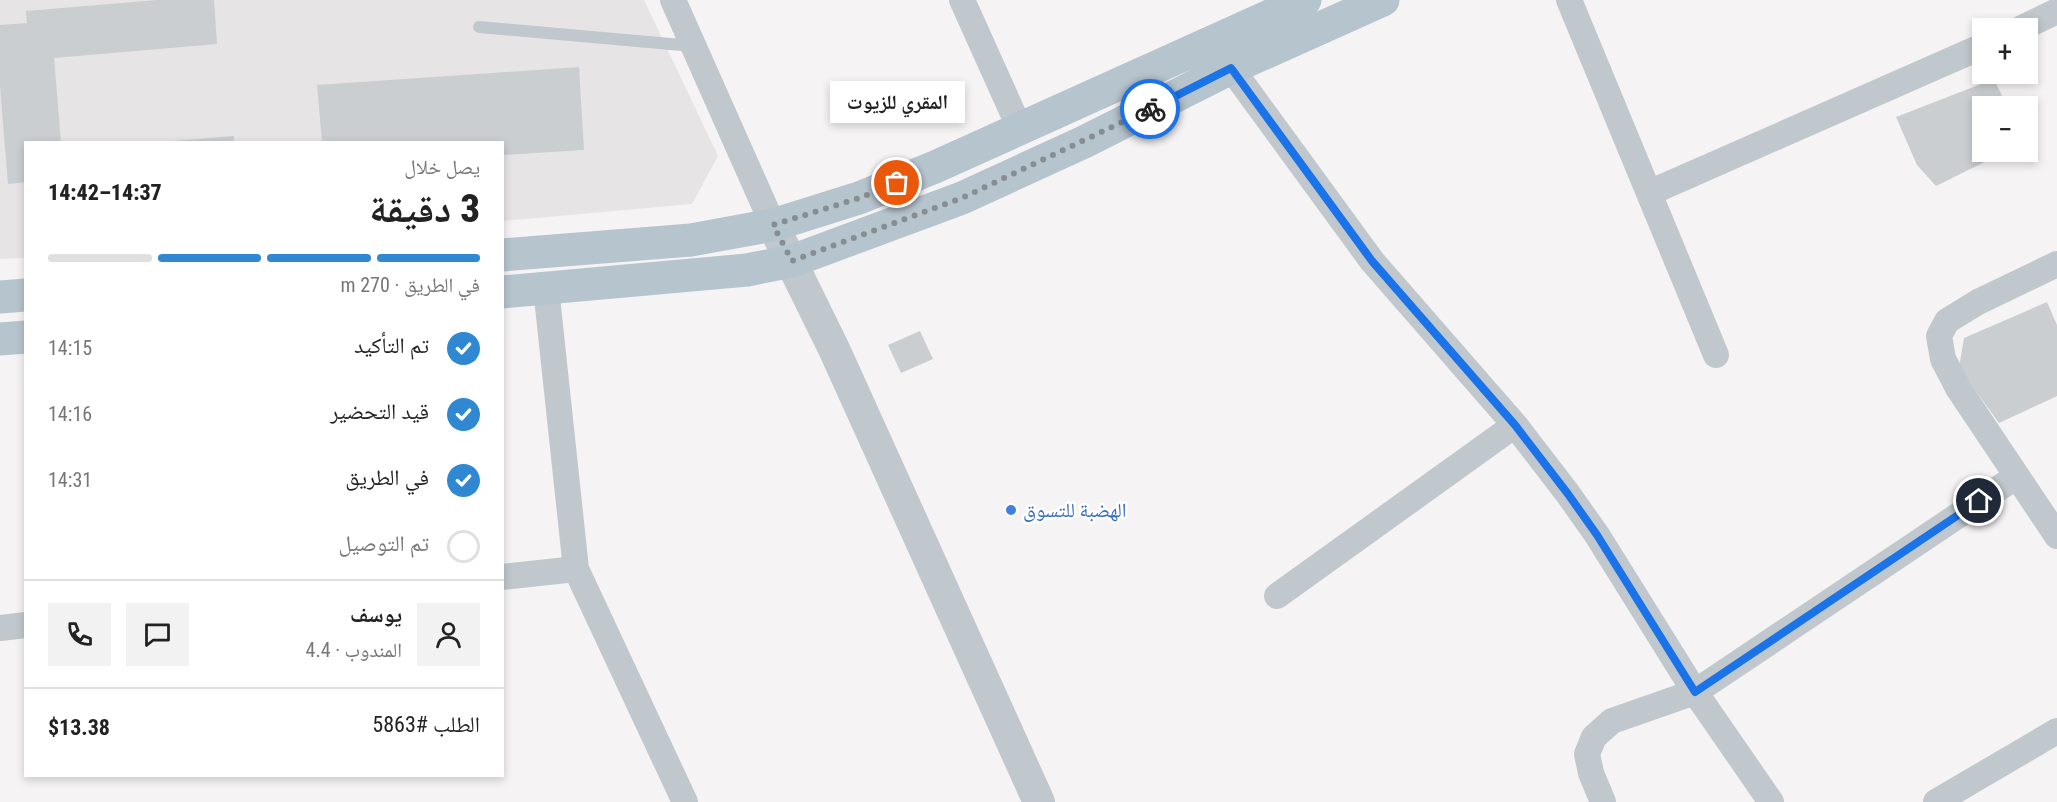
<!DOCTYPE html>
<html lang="ar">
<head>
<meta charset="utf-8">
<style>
	body { margin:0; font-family:"Roboto Condensed","Noto Naskh Arabic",sans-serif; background:#f2f2f2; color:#222; direction:rtl; height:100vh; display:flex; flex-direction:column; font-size:22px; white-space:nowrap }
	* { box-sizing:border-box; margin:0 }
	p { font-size:20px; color:#767676 }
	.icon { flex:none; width:33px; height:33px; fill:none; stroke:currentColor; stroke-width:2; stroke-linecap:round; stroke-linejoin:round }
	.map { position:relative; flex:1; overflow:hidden; direction:ltr }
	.drawer { position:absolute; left:24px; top:141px; width:480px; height:636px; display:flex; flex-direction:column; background:#fff; border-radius:0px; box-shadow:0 3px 9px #0003; direction:rtl }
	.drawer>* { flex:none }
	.controls { position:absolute; left:1972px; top:18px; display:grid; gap:12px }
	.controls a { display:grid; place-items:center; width:66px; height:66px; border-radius:0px; background:#fff; box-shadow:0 3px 9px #0003; font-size:30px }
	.pin { position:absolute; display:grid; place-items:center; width:51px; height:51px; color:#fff; margin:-26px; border:3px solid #fff; border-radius:50%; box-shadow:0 2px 6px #0007 }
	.courier { position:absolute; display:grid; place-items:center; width:60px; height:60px; margin:-30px; border:4px solid #1a73e8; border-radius:50%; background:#fff; color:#222; box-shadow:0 2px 8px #0007 }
	.bubble { position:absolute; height:42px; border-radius:0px; background:#fff; box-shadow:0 3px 9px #0003; font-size:20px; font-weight:800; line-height:42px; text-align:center; direction:rtl }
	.headline em { font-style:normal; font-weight:800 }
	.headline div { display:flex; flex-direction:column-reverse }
	.headline { display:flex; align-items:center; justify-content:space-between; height:102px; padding:0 24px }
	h1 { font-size:39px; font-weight:800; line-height:45px }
	.bar { display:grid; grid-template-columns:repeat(4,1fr); gap:9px 6px; align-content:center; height:72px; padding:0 24px }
	.bar i { height:8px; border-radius:4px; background:#e0e0e0 }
	.bar .current { background:#3087d2 }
	.bar p { grid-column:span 4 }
	.line { display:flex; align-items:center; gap:15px; padding:0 24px; border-top:2px solid #e0e0e0 }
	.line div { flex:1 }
	.round { display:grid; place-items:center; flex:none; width:63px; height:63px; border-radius:0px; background:#f2f2f2 }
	ol { padding:0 24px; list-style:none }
	li { display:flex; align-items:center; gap:18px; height:66px }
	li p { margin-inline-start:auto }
	li .icon { padding:6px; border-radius:50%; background:#3087d2; color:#fff; stroke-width:4 }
	li:last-child { color:#767676 }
	li i { width:33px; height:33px; border:3px solid #e0e0e0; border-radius:50% }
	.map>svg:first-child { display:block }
	.education { fill:#e6e4e4 }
	.building { fill:#caced1 }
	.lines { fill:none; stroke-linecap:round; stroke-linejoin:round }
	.service { stroke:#c0c8cd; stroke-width:12 }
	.minor { stroke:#c0c8cd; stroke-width:26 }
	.tertiary { stroke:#c0c8cd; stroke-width:32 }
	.primary { stroke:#b6c4ce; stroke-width:33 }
	.done { stroke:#878e92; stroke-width:6; stroke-dasharray:0 10.8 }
	.route { stroke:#1a73e8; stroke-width:8 }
	.shop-dot { fill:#3f7fe0; stroke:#fff; stroke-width:2 }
	.labels { text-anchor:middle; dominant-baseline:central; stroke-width:5; stroke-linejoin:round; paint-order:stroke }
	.shop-label { font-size:20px; fill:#366cbe; stroke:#fff; text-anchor:start }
</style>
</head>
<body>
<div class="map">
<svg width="2057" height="802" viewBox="0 0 2057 802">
	<rect width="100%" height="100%" fill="#f5f3f3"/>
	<!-- education -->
	<path class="education" d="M0 0H644L718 156 692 204 503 221 502 142H26L25 258 0 259Z"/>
	<!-- building -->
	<path class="building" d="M157 0H214L217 44 54 58 61 142H26V182L8 184 0 86V25L27 23 26 11Z
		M579 67 584 150 502 155V142H322L317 85Z
		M1994 79 2007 106H1983V152H2005L1936 186 1917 165 1896 117Z
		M234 136V142H173V141Z
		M2047 302 2057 325V396L1999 423 1959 368 1964 338Z
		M920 331 933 359 901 373 888 345Z"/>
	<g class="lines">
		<!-- service -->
		<path class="service" d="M479 27 693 46"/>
		<!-- minor -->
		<path class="minor" d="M673 0 773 225
			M962 0 1020 129
			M1569 0 1716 355
			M2022 28 2057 11
			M1231 68 1372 261 1515 425 1568 494 1597 535 1695 692 1771 802
			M1649 193 1983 46
			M2057 264 1978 302 1947 321 1939 336 1943 359 1958 388 2057 536
			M546 288 576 569 685 802
			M502 577 576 569
			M1277 596 1515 425
			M0 628 26 625
			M1603 802 1591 773 1587 754 1594 737 1612 721 1695 692 2017 476
			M1936 802 2057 731"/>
		<!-- tertiary -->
		<path class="tertiary" d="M773 225 834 349 1039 802"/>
		<!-- primary -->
		<path class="primary" d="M502 255 691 240 773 225 859 198 935 167 1305 0
			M502 292 747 270 792 261 962 198 1084 142 1231 68 1383 0
			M0 297 26 295
			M0 339 26 337"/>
	</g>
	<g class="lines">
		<!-- done -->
		<path class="done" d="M897 183 859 198 773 225 792 261 962 198 1150 109"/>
		<!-- route -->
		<path class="route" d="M1150 109 1231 68 1372 261 1515 425 1568 494 1597 535 1695 692 1979 501"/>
	</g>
	<!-- markers -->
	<circle class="shop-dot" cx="1011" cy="510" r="6"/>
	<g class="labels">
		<!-- shop labels -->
		<g class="shop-label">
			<text x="1023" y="510">الهضبة للتسوق</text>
		</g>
	</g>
</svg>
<div class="controls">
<a>+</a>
<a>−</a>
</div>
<div class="pin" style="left:897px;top:183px;background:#ea580c"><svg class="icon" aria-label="bag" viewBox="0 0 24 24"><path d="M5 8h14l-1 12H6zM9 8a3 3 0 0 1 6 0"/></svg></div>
<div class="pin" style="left:1979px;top:501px;background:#1f2937"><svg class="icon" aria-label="home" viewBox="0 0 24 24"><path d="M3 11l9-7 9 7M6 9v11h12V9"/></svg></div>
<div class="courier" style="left:1150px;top:109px"><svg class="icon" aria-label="bike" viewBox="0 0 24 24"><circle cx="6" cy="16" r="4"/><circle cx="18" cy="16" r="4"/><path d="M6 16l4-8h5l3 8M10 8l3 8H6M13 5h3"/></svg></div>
<div class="bubble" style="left:830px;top:81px;width:135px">المقري للزيوت</div>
<section class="drawer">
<div class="headline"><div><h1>3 دقيقة</h1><p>يصل خلال</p></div><em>14:37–14:42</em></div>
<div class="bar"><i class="current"></i><i class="current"></i><i class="current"></i><i></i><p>في الطريق · 270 m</p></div>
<ol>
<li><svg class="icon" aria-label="check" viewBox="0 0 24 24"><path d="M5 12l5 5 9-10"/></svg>تم التأكيد<p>14:15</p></li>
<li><svg class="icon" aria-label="check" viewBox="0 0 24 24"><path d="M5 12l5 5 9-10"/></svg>قيد التحضير<p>14:16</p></li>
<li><svg class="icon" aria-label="check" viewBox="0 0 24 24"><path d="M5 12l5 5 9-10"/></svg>في الطريق<p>14:31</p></li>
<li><i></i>تم التوصيل</li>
</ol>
<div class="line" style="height:108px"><a class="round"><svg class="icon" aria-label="person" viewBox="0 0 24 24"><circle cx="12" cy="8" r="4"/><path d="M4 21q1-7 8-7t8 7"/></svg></a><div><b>يوسف</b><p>المندوب · 4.4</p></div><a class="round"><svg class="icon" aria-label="chat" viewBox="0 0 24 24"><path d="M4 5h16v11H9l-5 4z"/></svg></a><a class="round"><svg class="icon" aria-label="phone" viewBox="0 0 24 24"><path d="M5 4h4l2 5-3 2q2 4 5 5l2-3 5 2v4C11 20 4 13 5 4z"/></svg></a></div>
<div class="line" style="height:78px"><div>الطلب #5863</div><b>$13.38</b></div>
</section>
</div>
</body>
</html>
